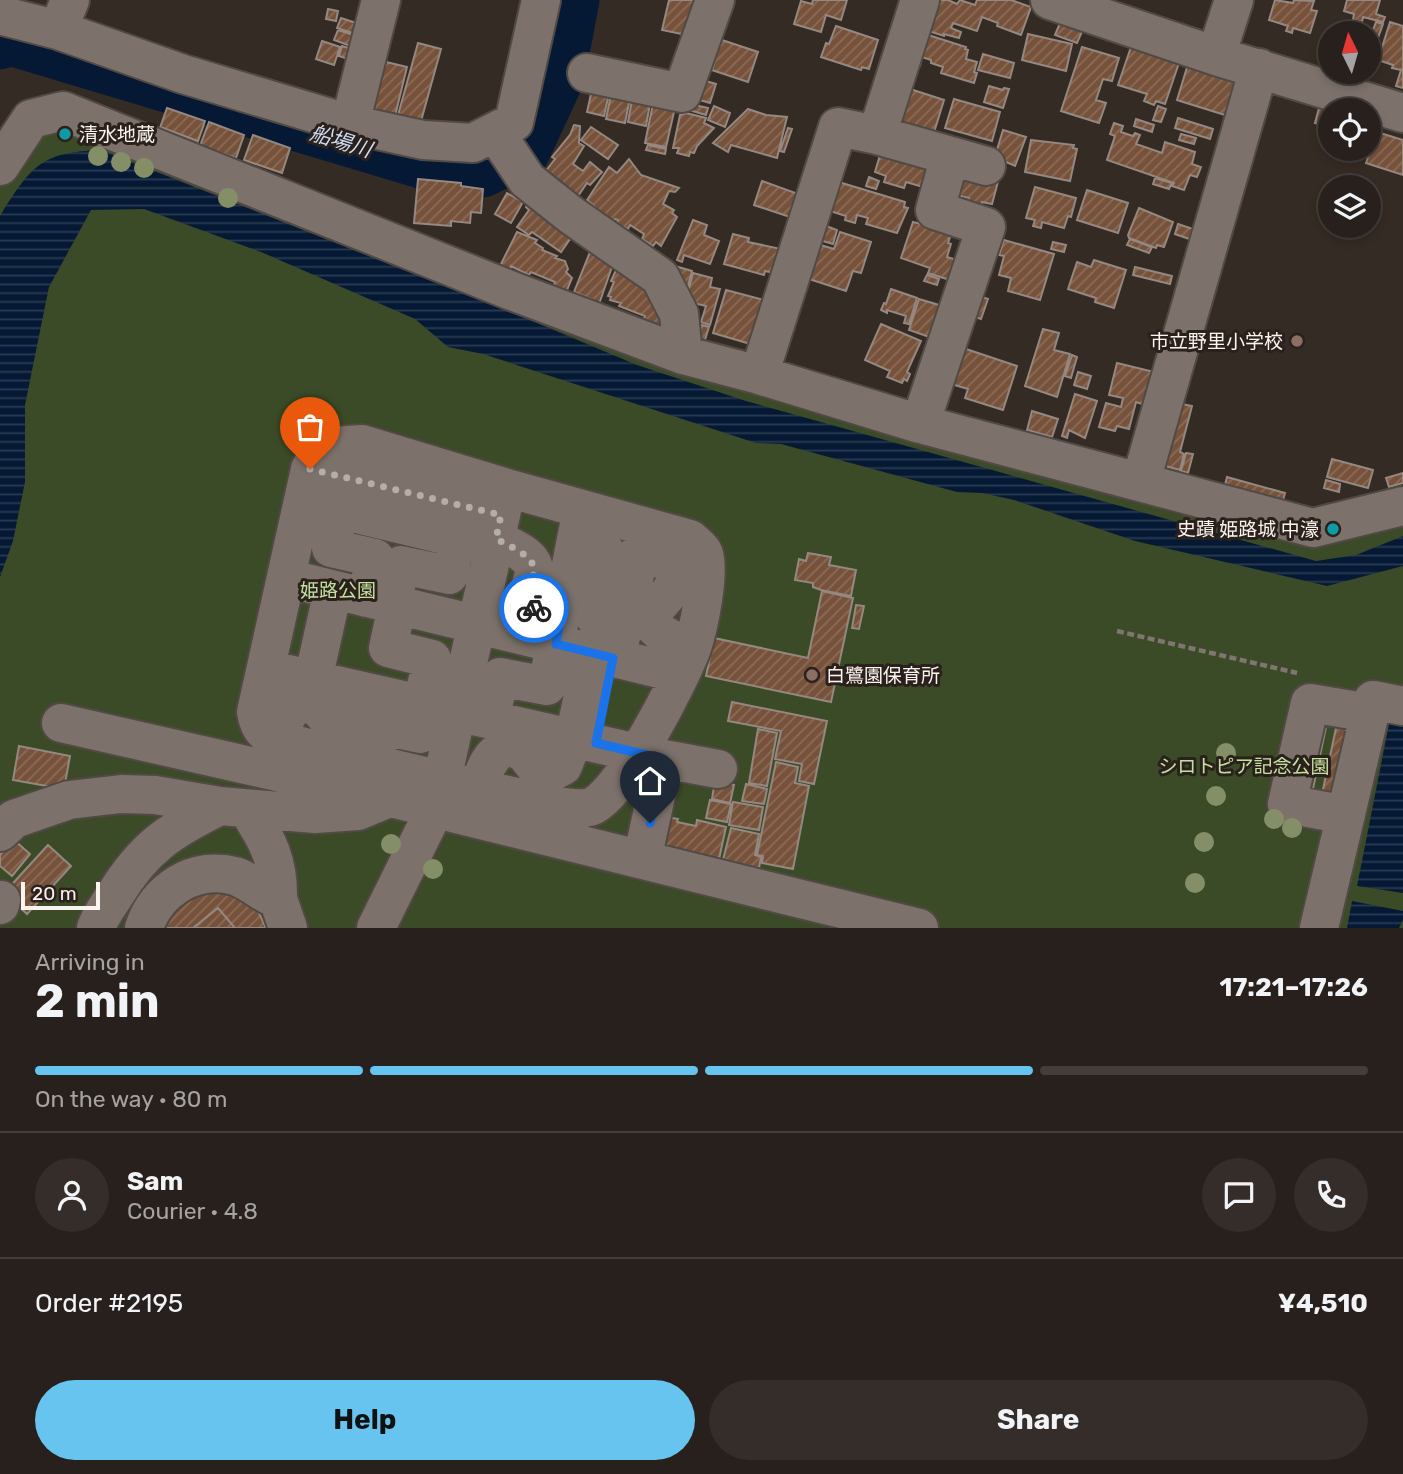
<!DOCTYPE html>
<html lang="en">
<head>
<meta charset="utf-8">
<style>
	body { margin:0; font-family:Rubik,"Noto Sans JP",sans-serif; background:#342d29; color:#f1f3f6; height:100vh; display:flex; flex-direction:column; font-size:26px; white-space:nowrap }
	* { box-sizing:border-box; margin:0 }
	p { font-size:23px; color:#a5a3a3 }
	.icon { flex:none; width:38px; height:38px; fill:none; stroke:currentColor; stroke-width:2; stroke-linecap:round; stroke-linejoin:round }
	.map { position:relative; height:928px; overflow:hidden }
	.panel { display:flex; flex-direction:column; background:#28201c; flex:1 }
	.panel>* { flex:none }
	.needle { width:46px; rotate:355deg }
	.buttons { position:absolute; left:1318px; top:21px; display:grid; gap:14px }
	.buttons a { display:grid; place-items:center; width:63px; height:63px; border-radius:50%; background:#28201c; box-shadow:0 4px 10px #0003,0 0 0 2px #443e3b; font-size:35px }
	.scale { position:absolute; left:21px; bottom:18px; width:79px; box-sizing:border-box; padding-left:7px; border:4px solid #faf3ef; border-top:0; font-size:19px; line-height:24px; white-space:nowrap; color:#faf3ef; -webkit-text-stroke:5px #2b211c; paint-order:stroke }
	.pin { position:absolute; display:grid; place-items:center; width:60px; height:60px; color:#fff; margin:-72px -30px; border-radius:50% 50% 50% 0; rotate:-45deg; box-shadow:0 0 7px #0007 }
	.pin .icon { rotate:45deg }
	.courier { position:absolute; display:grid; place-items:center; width:70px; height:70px; margin:-35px; border:5px solid #1a73e8; border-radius:50%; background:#fff; color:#222; box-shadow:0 2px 9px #0007 }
	.overview em { font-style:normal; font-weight:700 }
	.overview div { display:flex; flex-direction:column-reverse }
	.overview { display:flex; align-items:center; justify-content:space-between; height:119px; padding:0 35px }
	h1 { font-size:46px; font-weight:700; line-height:52px }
	.bar { display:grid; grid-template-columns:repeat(4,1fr); gap:10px 7px; align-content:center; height:84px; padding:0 35px }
	.bar i { height:9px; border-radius:5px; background:#443e3b }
	.bar .active { background:#67c4ef }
	.bar p { grid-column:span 4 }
	.line { display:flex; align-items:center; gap:18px; padding:0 35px; border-top:2px solid #443e3b }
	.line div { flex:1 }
	.round { display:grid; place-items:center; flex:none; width:74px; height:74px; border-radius:37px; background:#342d29 }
	.button { display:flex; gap:14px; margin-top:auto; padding:14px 35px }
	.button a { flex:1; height:80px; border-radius:42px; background:#67c4ef; color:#111; font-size:28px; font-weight:700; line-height:80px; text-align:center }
	.button a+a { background:#342d29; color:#f1f3f6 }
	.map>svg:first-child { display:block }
	.green { fill:#3c4b27 }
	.water { fill:url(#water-rules) }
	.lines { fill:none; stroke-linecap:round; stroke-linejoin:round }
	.river { stroke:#051934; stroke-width:47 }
	.building { fill:url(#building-hatch); stroke:#948881; stroke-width:2 }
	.minor-casing { stroke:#514944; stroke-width:42 }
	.path { stroke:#7f7671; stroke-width:4.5; stroke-dasharray:7 3.5; stroke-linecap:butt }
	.minor { stroke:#7d726b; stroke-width:38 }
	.tree { fill:#848f68 }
	.done { stroke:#b5ada8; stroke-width:7; stroke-dasharray:0 12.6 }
	.route { stroke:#1a73e8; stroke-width:9 }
	.culture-dot { fill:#0f9aa8; stroke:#2b211c; stroke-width:2.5 }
	.education-dot { fill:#8d6e63; stroke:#2b211c; stroke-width:2.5 }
	.labels { text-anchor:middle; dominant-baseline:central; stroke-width:6; stroke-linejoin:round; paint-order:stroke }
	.poi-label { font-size:19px; fill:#faf3ef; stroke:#2b211c; text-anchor:start }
	.park-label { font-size:19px; fill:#c4e09f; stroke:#2b211c }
	.water-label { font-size:21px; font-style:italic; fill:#cdddf4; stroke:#2b211c }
</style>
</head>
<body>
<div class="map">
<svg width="1403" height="928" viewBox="0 0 1403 928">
	<defs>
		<pattern id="water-rules" width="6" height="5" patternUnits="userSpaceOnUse" patternTransform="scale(1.75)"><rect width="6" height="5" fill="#051934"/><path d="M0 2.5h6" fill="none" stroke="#2a3b52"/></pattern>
		<pattern id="building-hatch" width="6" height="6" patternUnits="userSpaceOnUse" patternTransform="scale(1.75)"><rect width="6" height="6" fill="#77523b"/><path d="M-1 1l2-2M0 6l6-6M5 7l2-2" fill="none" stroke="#8b6b58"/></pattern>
	</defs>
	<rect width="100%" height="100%" fill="#352b25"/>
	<!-- green -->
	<path class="green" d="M70 117 371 241 1324 536 1403 512V928H0V177L21 150Z"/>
	<!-- water -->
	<path class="water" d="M101 150 518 315 637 365 746 401 1316 561 1356 555 1403 536V566L1327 586 1135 541 1014 500 982 493 957 492 781 444 756 443 483 354 448 347 415 319 261 252 144 209 91 210 49 287 25 405V482L13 541 0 577V216C31 166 41 152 101 150Z
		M1390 719 1403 721V893L1357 886Z
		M1352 901 1403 911V920L1399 928H1347Z"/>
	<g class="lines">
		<!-- river -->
		<path class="river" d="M0 46 10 42 431 168 483 174 526 153 561 78 576 0"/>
	</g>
	<!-- building -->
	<path class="building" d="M669 0H695L687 35 662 30Z
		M813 0H847L841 20 826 15 821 32 794 24 801 1 812 4Z
		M928 0H948L957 4 960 0 975 5 977 0H1011L1031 7 1021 35 997 26 998 23 982 17 977 31 953 23 951 28 961 32 959 38 944 34V36L919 28Z
		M1275 0 1293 3 1294 0 1314 1 1311 10 1317 11 1310 33 1293 28 1292 33 1286 31 1288 26 1269 20Z
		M1347 0H1380L1376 14 1385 17 1383 22 1363 17 1362 22 1353 20 1354 14 1344 11Z
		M328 9 338 11 336 21 326 19Z
		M341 18 362 25 359 35 337 28Z
		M1062 18 1084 27 1077 43 1055 35Z
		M1376 22 1383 24 1375 46 1368 44 1367 33 1369 29 1373 30Z
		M1390 22 1403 26V88L1396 86 1401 70 1392 68 1393 65 1378 60Z
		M836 26 878 40 869 69 862 67 861 70 821 57 826 43 829 44Z
		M338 30 360 37 356 48 334 40Z
		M922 33 966 47 965 49 968 50 966 59 977 62 974 72 977 73 974 83 941 73 943 67 931 63V60L922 57 920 66 912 64Z
		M1028 34 1072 44 1066 71 1022 60Z
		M713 37 758 52 748 82 712 70 714 64 706 61Z
		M322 41 340 47 334 65 316 59Z
		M418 43 441 49 418 132 395 126Z
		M342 46 358 51 355 61 339 56Z
		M1330 46V72H1366L1362 84 1322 71Z
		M1082 47 1119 58 1112 81 1103 79 1096 100 1106 103 1099 123 1061 111Z
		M1131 47 1179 63 1165 104 1156 101 1154 105 1144 101 1147 94 1118 85Z
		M983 54 1014 63 1010 78 978 70Z
		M374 59 407 67 395 116 371 110Z
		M1188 64 1239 80 1228 116 1177 100Z
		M699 79 716 84 710 103 693 98Z
		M593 85 610 89 604 116 587 112Z
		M989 86 1003 90 1004 88 1009 89 1003 108 984 102Z
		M910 89 944 100 932 139 898 124Z
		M612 90 631 93 625 123 606 119Z
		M633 95 651 98 646 126 628 122Z
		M654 99 676 103 666 147 645 143Z
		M954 99 1000 112 992 141 945 128Z
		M690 104 708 108 706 115 689 110Z
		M714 106 730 113 725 127 708 120Z
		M1158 106 1166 109 1161 122 1153 120Z
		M167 108 205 121 198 141 160 128Z
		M1319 108 1330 111V127L1315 123Z
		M748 109 766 115 787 117 777 158 731 145 728 152 713 143Z
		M686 113 706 118 704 123 714 128 697 146 694 153 690 152 689 156 677 153 679 148H673L680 115Z
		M1178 118 1213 129 1210 139 1175 128Z
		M1136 119 1154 125 1152 132 1134 126Z
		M209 122 244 135 236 158 200 146Z
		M1114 123 1123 126 1121 132 1133 136 1135 133 1140 135 1136 144 1162 153 1165 142 1195 152 1192 164 1201 167 1197 177 1190 175 1184 190 1172 186 1174 183 1107 160 1115 136 1110 134Z
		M574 125 580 126 579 143 584 146 573 164 583 171 590 162 602 172 590 185 587 183 574 202 538 181 555 159 552 157 570 135Z
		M591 127 618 145 608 159 581 140Z
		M163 128 198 141 193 152 161 133Z
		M788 128 792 129 784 152 780 151Z
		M1003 130 1026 137 1015 166 997 158 996 153Z
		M1377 132 1403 140V175L1366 163Z
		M1181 134 1196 138 1194 144 1179 140Z
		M253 135 290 148 282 173 244 160Z
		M1031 140 1074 145 1073 148 1077 149 1070 181 1025 172Z
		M648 145 666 149 665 154 646 150Z
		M883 145 931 160 923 187 906 182 904 188 884 182 886 176 875 172Z
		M629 159 641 175 679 188 675 192 669 191 663 204 674 210 672 213 677 217 661 246 656 242 653 246 642 239 644 234 630 225 628 229 616 224 618 220 615 219 606 233 588 220 595 207 587 200 609 167 617 173Z
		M956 175 999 178 992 204 982 202 981 206 968 202 969 198 951 194Z
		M869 177 879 181 876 189 866 186Z
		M1155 178 1172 183 1169 189 1153 184Z
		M418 179 461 183V186L483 189 481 213 471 212 470 223 451 221V226L414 223Z
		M832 180 905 202 904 207 908 208 897 233 866 224 868 218 857 215 855 223 845 220 846 216 830 211Z
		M762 181 801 195 793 218 754 205Z
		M1035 187 1076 198 1071 217 1068 216 1064 228 1042 222 1041 228 1033 226 1035 220 1026 218Z
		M1087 190 1128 203 1118 233 1077 220Z
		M507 193 523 202 511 223 495 214Z
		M531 199 577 229 561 252 532 232 529 235 517 227 529 210 526 207Z
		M1139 208 1173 222 1164 247 1157 245 1156 248 1129 238 1128 235Z
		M693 220 707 225 704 235 719 241 710 264 684 255 682 262 677 260Z
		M913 222 952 231 948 243 951 244 947 257 960 261 953 281 928 273 930 268 901 258Z
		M821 224 837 230 833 244 816 239Z
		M1178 224 1199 231 1195 241 1175 234Z
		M517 232 537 240 535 243 543 248 542 250 557 256 555 258 565 261 568 269 566 272 572 278 562 302 549 297 555 282 531 272 529 275 511 266 510 271 496 274Z
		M840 232 871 242 861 273 853 271 846 291 803 277 814 243 834 249Z
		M733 234 749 238 748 242 781 249 782 275 765 271 764 275 724 264Z
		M1130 239 1152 247 1149 253 1127 245Z
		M1004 240 1054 254 1040 300 1008 291 1011 278 999 275 1004 256 999 255Z
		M1053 242 1066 245 1064 252 1051 249Z
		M590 252 614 261 598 307 589 303 591 299 574 292Z
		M621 259 672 321 667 337 641 327 645 316 619 306 621 303 610 300 611 297 608 296 614 282 611 281Z
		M1094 260 1126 270 1114 308 1095 302 1096 298 1068 289 1077 262 1091 267Z
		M675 266 692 271 687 290 673 273Z
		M1135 267 1172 276 1170 284 1133 275Z
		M693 273 712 278 710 287 720 289 710 325 701 322 706 306 681 300 688 292Z
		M927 275 939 279 937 285 924 281Z
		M891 289 917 298 909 324 904 323 906 316 887 310V313L881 310 884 303 886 304Z
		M726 290 775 303 754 345 713 333Z
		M973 294 988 299 981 319 966 314Z
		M919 299 949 308 935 339 909 330Z
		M881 324 921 341 907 372 910 374 907 381 904 379 902 383 887 377 890 371 865 360Z
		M702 325 709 327 704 343 697 341Z
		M1043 329 1059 333 1054 350 1070 354 1057 397 1025 386Z
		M960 347 1017 366 1003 410 965 398 968 389 948 383Z
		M1072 355 1077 357 1071 378 1065 376Z
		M1117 363 1154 372 1145 405 1136 402 1129 429 1117 426 1115 431 1099 427 1106 403 1121 407 1123 398 1109 395Z
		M1078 372 1091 376 1087 389 1074 385Z
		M1075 394 1097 401 1085 438 1069 430 1067 438 1062 436Z
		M1182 404 1192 406 1180 452 1184 454 1180 470 1165 466Z
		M1032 411 1058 419 1052 437 1027 430Z
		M1186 453 1193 454 1188 473 1181 471Z
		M1332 459 1373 470 1368 488 1327 477Z
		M1403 473V483L1389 487 1386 478Z
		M1227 477 1285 493 1282 504 1224 489Z
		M1326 480 1340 484 1339 492 1324 488Z
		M808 553 831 557 829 565 856 570 851 596 821 590 813 587V583L795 580 799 559 806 561Z
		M822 591 853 598 831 702 706 676 714 638 808 658Z
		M856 605 864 606 859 629 852 628Z
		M732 702 827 721 814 784 799 781 802 764 775 759 781 731 728 721Z
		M1321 711 1329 713 1311 798 1304 796Z
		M1339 714 1349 716 1331 801 1321 799Z
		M758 729 777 733 767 786 749 783Z
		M19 746 70 756 64 789 13 780Z
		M776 762 798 767 795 783 809 786 793 869 762 863 763 856 757 855Z
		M715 780 734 785 730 803 712 799Z
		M746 784 767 789 764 804 742 801Z
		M710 800 731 804 727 822 706 818Z
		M733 802 763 807 759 830 729 825Z
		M667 817 678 819 677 822 696 826 697 820 726 827 719 859 658 845Z
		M731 828 759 834 755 855 761 857 759 868 723 860Z
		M13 839 30 854 12 876 0 866V855Z
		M48 845 71 866 27 914 4 893Z
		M227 892 251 905 258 911 266 928H235L218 908 193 928H160L189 893Z
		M218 908 235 928H193Z"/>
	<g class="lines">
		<defs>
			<path id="minor" d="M1050 0 1216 56 1403 113
				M0 15 58 30 70 0
				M58 30 183 74 350 124 423 140 473 143 514 122 541 0
				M1216 56 1234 0
				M587 73 682 93 715 0
				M350 124 381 0
				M495 132 527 180 571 215 660 277 679 314 683 355
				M877 135 986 166
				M0 166 31 119 63 111 512 291 683 355 759 375 920 424 1313 528 1403 506
				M759 375 838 127 877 135 920 0
				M920 424 986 227 935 210 950 156
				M362 444 507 488 690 539C695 544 702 548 704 554 710 574 699 627 692 648 681 678 620 799 590 807 571 812 537 801 517 797 438 780 359 760 280 741 264 734 259 729 256 712L310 469C323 444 336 446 362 444Z
				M310 469 501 515
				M1141 481 1259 68
				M303 501 494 547
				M339 510 331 548 375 558 366 598
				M577 534C585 538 599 543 605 551 629 578 548 607 622 632
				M496 539C507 545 534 555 534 570 534 581 527 590 527 603L560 621
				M641 548C651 553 672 561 675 574 680 604 609 618 692 647
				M286 578 680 674
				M392 604 401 565 449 575 456 538
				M397 606 388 648 432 659 422 704
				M618 650 644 535
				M266 669 664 759 718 769
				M313 680 333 590
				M490 719 500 677 547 686 582 509
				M61 723 391 798 919 928
				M280 741 285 720 292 707C326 697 314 715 336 723 341 724 348 724 353 725L364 716 376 694
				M374 763 382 726 420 734 427 705
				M442 780 507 488
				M479 789C483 770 496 736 522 752 530 757 533 768 542 771 550 774 556 770 563 766L574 738 592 653
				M247 809C268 840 279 862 278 899
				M1346 815 1287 804 1310 703 1370 713
				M0 832 14 819 69 800 121 794 155 795 220 806 315 814 358 811 382 801
				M642 860 664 759
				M0 905 1 900
				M96 928C100 916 108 906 115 895 144 847 171 830 220 806
				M144 928C156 890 195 865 235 876 251 881 263 895 278 899L288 928
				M376 928 435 809
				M1319 928 1373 700 1403 706"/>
		</defs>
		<!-- minor casing -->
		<use href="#minor" class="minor-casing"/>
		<!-- path -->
		<path class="path" d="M1117 631 1297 673"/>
		<!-- minor -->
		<use href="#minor" class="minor"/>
	</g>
	<!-- trees -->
	<g class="tree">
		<circle cx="98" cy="156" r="10"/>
		<circle cx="121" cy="162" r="10"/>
		<circle cx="144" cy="168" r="10"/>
		<circle cx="228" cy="198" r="10"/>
		<circle cx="1226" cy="753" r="10"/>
		<circle cx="1216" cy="796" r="10"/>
		<circle cx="1274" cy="819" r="10"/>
		<circle cx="1292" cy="828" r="10"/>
		<circle cx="1204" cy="842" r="10"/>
		<circle cx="391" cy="844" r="10"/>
		<circle cx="433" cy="869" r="10"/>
		<circle cx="1195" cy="883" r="10"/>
	</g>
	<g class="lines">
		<!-- done -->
		<path class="done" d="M310 469 501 515 496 539C507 545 534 555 534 570 534 580 527 590 527 603L534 608"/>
		<!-- route -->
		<path class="route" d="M534 608 560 621 556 644 613 658 596 743 664 759 650 823"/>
	</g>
	<!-- markers -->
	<g class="culture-dot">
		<circle cx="65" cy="134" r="7"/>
		<circle cx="1333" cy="529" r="7"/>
	</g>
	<g class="education-dot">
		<circle cx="1297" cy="341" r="7"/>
		<circle cx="812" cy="675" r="7"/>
	</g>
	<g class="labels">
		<!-- poi labels -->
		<g class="poi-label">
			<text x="79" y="134">清水地蔵</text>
			<text x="1283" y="341" text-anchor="end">市立野里小学校</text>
			<text x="1319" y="529" text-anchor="end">史蹟 姫路城 中濠</text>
			<text x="826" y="675">白鷺園保育所</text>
		</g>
		<!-- park labels -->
		<g class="park-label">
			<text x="338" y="590">姫路公園</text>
			<text x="1244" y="766">シロトピア記念公園</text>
		</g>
		<!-- water labels -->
		<g class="water-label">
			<text transform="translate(341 141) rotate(17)">船場川</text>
		</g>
	</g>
</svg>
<div class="buttons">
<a><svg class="needle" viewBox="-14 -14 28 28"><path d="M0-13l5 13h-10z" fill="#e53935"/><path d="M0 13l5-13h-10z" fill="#a5a3a3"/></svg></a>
<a><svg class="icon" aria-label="locate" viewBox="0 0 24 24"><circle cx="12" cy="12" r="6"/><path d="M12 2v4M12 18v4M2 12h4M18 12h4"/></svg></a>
<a><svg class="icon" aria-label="layers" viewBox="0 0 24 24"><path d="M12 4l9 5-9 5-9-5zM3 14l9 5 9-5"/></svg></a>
</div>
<div class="scale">20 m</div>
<div class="pin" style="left:310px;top:469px;background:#ea580c"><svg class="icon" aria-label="bag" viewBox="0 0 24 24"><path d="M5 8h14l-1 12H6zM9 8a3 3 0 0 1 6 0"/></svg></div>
<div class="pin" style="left:650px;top:823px;background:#1f2937"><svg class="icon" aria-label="home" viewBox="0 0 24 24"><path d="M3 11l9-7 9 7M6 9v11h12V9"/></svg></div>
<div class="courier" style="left:534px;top:608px"><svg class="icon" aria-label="bike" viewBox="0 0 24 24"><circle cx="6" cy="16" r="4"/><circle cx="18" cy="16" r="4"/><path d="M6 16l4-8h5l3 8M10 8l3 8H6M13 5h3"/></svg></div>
</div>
<section class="panel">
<div class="overview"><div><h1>2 min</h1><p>Arriving in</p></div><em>17:21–17:26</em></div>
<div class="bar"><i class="active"></i><i class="active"></i><i class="active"></i><i></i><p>On the way · 80 m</p></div>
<div class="line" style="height:126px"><a class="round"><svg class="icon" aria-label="person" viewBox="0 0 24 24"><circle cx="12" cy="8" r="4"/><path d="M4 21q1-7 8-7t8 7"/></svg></a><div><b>Sam</b><p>Courier · 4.8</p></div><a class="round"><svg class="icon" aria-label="chat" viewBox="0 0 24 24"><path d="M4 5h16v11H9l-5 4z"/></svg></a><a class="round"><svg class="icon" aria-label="phone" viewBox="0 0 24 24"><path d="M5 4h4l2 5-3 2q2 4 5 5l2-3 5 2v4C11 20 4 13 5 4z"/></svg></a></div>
<div class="line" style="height:91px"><div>Order #2195</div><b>¥4,510</b></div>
<div class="button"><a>Help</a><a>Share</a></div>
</section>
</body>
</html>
